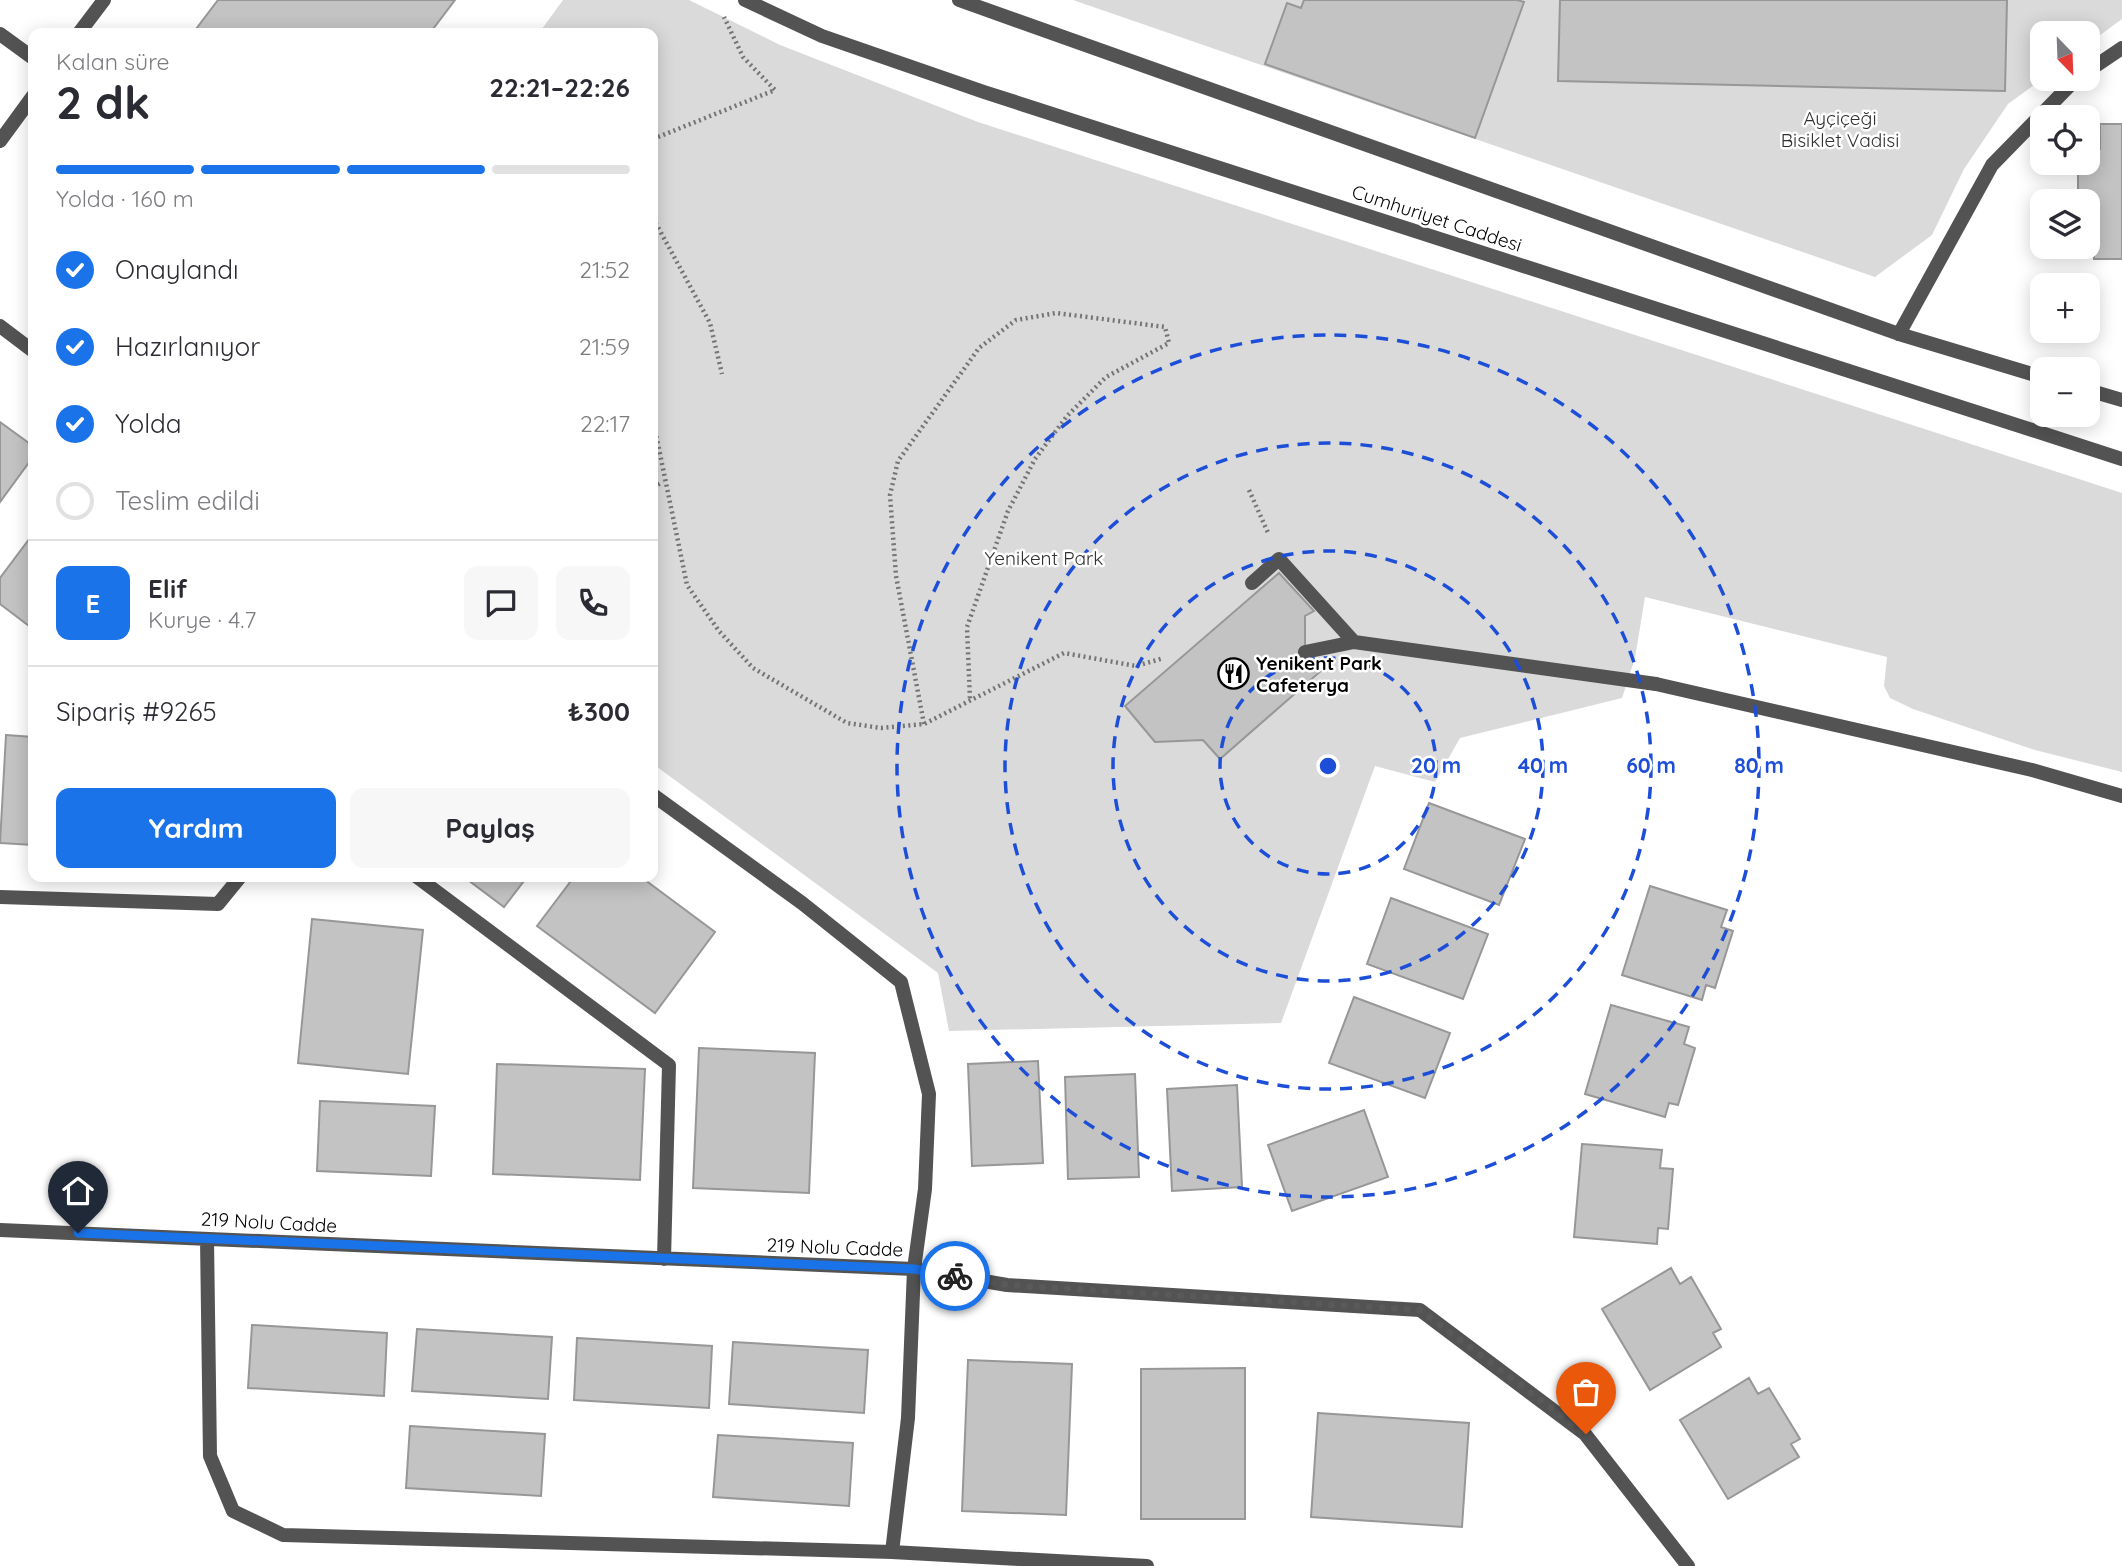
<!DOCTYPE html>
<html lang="tr">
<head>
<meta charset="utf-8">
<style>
	body { margin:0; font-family:Quicksand,sans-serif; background:#f7f7f7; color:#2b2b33; height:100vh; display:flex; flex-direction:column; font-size:26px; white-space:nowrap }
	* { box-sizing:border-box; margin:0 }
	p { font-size:23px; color:#7c7c81 }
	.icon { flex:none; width:38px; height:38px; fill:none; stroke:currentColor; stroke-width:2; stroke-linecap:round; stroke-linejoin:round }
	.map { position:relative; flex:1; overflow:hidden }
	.drawer { position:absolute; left:28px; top:28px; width:630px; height:854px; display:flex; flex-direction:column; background:#fff; border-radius:14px; box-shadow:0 4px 18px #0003 }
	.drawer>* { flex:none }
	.needle { width:46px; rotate:157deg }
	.tools { position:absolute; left:2030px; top:21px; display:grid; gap:14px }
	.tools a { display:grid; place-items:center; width:70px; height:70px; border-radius:14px; background:#fff; box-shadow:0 4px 18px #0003; font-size:35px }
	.pin { position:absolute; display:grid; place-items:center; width:60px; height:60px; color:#fff; margin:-72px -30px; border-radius:50% 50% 50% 0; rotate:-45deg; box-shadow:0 0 7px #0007 }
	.pin .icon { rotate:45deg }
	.courier { position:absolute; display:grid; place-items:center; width:70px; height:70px; margin:-35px; border:5px solid #1a73e8; border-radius:50%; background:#fff; color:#222; box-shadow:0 2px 9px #0007 }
	.headline em { font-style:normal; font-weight:700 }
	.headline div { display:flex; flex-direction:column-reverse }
	.headline { display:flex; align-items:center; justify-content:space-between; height:119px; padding:0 28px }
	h1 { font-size:46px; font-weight:700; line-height:52px }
	.bar { display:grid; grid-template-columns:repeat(4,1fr); gap:10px 7px; align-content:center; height:84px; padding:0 28px }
	.bar i { height:9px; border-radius:5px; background:#e1e1e2 }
	.bar .current { background:#1a73e8 }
	.bar p { grid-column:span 4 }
	.line { display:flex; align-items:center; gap:18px; padding:0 28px; border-top:2px solid #e1e1e2 }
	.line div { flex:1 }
	.round { display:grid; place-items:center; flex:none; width:74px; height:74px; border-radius:14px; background:#f7f7f7 }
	ol { padding:0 28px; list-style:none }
	li { display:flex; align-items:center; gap:21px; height:77px }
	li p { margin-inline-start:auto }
	li .icon { padding:7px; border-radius:50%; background:#1a73e8; color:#fff; stroke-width:4 }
	li:last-child { color:#7c7c81 }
	li i { width:38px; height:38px; border:4px solid #e1e1e2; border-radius:50% }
	.button { display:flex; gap:14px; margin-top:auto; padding:14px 28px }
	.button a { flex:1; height:80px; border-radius:14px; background:#1a73e8; color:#fff; font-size:28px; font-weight:700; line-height:80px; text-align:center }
	.button a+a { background:#f7f7f7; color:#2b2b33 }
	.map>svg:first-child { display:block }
	.green { fill:#dadada }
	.building { fill:#c3c3c3; stroke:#979797; stroke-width:2 }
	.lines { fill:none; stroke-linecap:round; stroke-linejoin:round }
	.path { stroke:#757575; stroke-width:4.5; stroke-dasharray:2 3.5; stroke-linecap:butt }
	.pedestrian { stroke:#535353; stroke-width:14 }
	.minor { stroke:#535353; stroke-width:14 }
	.tertiary { stroke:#535353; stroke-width:14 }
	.done { stroke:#595959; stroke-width:7; stroke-dasharray:0 12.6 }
	.route { stroke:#1a73e8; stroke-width:9 }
	.ring { fill:none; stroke:#1d4ed8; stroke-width:3.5; stroke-dasharray:12 9 }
	.labels { text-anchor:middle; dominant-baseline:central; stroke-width:5; stroke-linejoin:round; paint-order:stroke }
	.park-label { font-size:19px; fill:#313131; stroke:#fff }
	.street-label { font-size:19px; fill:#000; stroke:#fff }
	.poi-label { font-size:19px; font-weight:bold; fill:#000; stroke:#fff; text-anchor:start }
	.centre { fill:#1d4ed8; stroke:#fff; stroke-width:3.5 }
	.ring-label { font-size:21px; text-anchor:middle; font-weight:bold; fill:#1d4ed8; stroke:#fff; stroke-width:5; stroke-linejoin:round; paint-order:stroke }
</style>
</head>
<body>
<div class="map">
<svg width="2122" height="1566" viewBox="0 0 2122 1566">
	<rect width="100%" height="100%" fill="#fff"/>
	<!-- green -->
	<path class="green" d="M563 0H689L780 45 978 122 2122 493V772L2035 750 1913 709 1890 698 1884 686 1887 657 1645 597 1635 658 1622 698 1460 738 1435 782 1375 766 1281 1023 949 1031 938 973 653 764V33H539Z
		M1073 0H2122V19L2088 44V33H2042V79L2008 104 1964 169 1932 235 1875 277Z"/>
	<!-- building -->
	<path class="building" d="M218 0H455L430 33H193Z
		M1304 0H1517L1524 2 1475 138 1265 64 1287 3 1301 8Z
		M1560 0H2007L2005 91 1558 81Z
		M2100 124H2122V259H2094V225H2088V201H2078V163H2088V149H2100Z
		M0 422 33 446V457L0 502Z
		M33 534V629L0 604V578Z
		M1279 573 1314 611 1305 616V652L1322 670 1220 759 1203 740 1155 742 1125 706Z
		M6 735 33 737V845L0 843Z
		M1429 803 1525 839 1499 905 1404 869Z
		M464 877H527L504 907Z
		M574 877H641L715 932 655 1013 537 926Z
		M1650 886 1727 910 1721 927 1733 931 1715 988 1706 985 1702 1000 1622 975Z
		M1391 898 1488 934 1463 999 1367 964Z
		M312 919 423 930 408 1074 298 1063Z
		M1354 997 1450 1033 1425 1098 1329 1063Z
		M1611 1005 1689 1027 1684 1044 1695 1048 1678 1105 1669 1103 1665 1117 1585 1094Z
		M699 1048 815 1053 809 1193 693 1188Z
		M1038 1061 1043 1163 972 1166 968 1064Z
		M497 1064 645 1069 640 1180 493 1174Z
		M1135 1074 1139 1177 1068 1179 1065 1077Z
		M1237 1085 1242 1187 1172 1191 1167 1089Z
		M320 1101 435 1106 431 1176 317 1171Z
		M1364 1110 1388 1177 1292 1211 1268 1145Z
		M1582 1144 1662 1150 1660 1168 1673 1169 1668 1229 1658 1228 1657 1244 1574 1237Z
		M1671 1268 1680 1284 1691 1277 1721 1329 1713 1333 1721 1347 1650 1390 1602 1309Z
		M252 1325 387 1333 384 1396 248 1388Z
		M417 1329 552 1337 548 1399 412 1391Z
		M577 1338 712 1346 709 1408 574 1400Z
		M733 1342 868 1350 864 1413 729 1404Z
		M968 1360 1072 1364 1066 1515 962 1511Z
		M1245 1368V1519H1141V1369Z
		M1749 1378 1758 1394 1769 1388 1800 1439 1791 1444 1799 1457 1728 1499 1680 1420Z
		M1318 1413 1469 1423 1462 1527 1311 1517Z
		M410 1426 545 1434 541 1496 406 1488Z
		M718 1435 853 1443 849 1506 713 1497Z"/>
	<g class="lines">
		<!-- path -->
		<path class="path" d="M653 139 775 90 743 57 724 17
			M653 218 710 323 722 374
			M653 420 687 585 719 631 753 668 847 723 881 728 924 724 1064 653 1136 666 1164 658
			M653 487 663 482
			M1249 490 1269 535
			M924 724 896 576 890 495 898 461 979 348 1016 320 1056 313 1165 327 1169 343 1106 377 1067 416 1035 459 1008 511 967 627 970 700"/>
		<!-- pedestrian -->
		<path class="pedestrian" d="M1252 583 1279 559 1354 642 1656 684
			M1305 652 1354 642"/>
		<!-- minor -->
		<path class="minor" d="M79 33 104 0
			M0 34 33 58
			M2088 71 2122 48
			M0 141 33 96
			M0 326 33 351
			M1899 334 1992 165 2076 79
			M1656 684 2032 770 2122 796
			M653 795 802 903 901 982 929 1094 925 1189 914 1269 908 1418 892 1552 1147 1566
			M417 877 669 1065 664 1259
			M0 897 218 904 240 877
			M0 1230 914 1269 1007 1285 1420 1310 1585 1434 1688 1566
			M207 1239 210 1456 233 1511 283 1535 892 1552"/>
		<!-- tertiary -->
		<path class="tertiary" d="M745 0 822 36 984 92 2122 459
			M959 0 1899 334 2042 377
			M2088 390 2122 400"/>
	</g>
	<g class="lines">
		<!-- done -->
		<path class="done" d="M955 1276 1007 1285 1420 1310 1586 1434"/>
		<!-- route -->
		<path class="route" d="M78 1233 914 1269 955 1276"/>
	</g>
	<!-- distance rings -->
	<g class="ring">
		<circle cx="1328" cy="766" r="108"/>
		<circle cx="1328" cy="766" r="215"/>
		<circle cx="1328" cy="766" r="323"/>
		<circle cx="1328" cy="766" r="431"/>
	</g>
	<!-- icons -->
	<defs>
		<symbol id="restaurant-ring" viewBox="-11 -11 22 22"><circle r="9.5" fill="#fff" stroke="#000" stroke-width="1.5"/><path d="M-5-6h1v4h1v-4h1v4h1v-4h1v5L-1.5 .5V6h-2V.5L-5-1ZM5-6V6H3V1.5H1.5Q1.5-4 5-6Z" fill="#000"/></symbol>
	</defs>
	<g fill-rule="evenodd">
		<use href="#restaurant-ring" x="1216" y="656" width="35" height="35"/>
	</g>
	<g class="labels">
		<!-- park labels -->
		<g class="park-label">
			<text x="1840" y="118">Ayçiçeği<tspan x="1840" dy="22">Bisiklet Vadisi</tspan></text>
			<text x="1044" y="558">Yenikent Park</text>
		</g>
		<!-- street labels -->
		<g class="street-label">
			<text transform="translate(1437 218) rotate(18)">Cumhuriyet Caddesi</text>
			<text transform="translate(269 1222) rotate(3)">219 Nolu Cadde</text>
			<text transform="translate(835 1247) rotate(2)">219 Nolu Cadde</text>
		</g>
		<!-- poi labels -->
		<g class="poi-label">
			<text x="1256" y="663">Yenikent Park<tspan x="1256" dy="22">Cafeterya</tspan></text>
		</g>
	</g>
	<circle cx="1328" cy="766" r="10" class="centre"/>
	<g class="ring-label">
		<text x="1436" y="773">20 m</text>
		<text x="1543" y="773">40 m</text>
		<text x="1651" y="773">60 m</text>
		<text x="1759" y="773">80 m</text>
	</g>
</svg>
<div class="tools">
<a><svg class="needle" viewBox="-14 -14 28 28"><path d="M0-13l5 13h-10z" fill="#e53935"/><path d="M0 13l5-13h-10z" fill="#7c7c81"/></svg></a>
<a><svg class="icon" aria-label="locate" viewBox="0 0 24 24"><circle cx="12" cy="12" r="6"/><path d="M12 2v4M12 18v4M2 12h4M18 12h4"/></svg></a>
<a><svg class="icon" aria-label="layers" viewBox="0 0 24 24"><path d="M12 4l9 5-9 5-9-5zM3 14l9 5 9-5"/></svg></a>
<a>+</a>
<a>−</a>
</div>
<div class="pin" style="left:1586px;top:1434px;background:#ea580c"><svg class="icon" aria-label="bag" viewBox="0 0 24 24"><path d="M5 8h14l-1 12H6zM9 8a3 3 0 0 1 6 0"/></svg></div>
<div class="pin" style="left:78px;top:1233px;background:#1f2937"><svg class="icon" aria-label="home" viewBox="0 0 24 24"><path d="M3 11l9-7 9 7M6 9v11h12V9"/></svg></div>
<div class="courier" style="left:955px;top:1276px"><svg class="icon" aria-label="bike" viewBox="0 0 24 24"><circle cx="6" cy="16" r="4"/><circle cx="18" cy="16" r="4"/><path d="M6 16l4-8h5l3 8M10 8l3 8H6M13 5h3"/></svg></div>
<section class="drawer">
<div class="headline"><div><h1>2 dk</h1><p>Kalan süre</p></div><em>22:21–22:26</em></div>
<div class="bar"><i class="current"></i><i class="current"></i><i class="current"></i><i></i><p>Yolda · 160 m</p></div>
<ol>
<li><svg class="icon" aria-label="check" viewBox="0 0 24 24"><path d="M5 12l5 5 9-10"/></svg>Onaylandı<p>21:52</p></li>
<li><svg class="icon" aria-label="check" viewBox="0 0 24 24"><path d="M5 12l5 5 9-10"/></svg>Hazırlanıyor<p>21:59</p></li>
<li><svg class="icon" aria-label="check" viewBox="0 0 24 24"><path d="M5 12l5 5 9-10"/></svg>Yolda<p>22:17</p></li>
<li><i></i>Teslim edildi</li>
</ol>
<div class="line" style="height:126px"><b class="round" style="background:#1a73e8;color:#fff">E</b><div><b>Elif</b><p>Kurye · 4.7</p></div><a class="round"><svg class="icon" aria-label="chat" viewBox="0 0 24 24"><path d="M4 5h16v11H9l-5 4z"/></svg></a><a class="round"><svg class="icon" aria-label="phone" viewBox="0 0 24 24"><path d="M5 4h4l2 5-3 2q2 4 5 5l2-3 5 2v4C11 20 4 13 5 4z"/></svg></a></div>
<div class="line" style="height:91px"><div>Sipariş #9265</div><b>₺300</b></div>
<div class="button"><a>Yardım</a><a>Paylaş</a></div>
</section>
</div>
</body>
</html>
